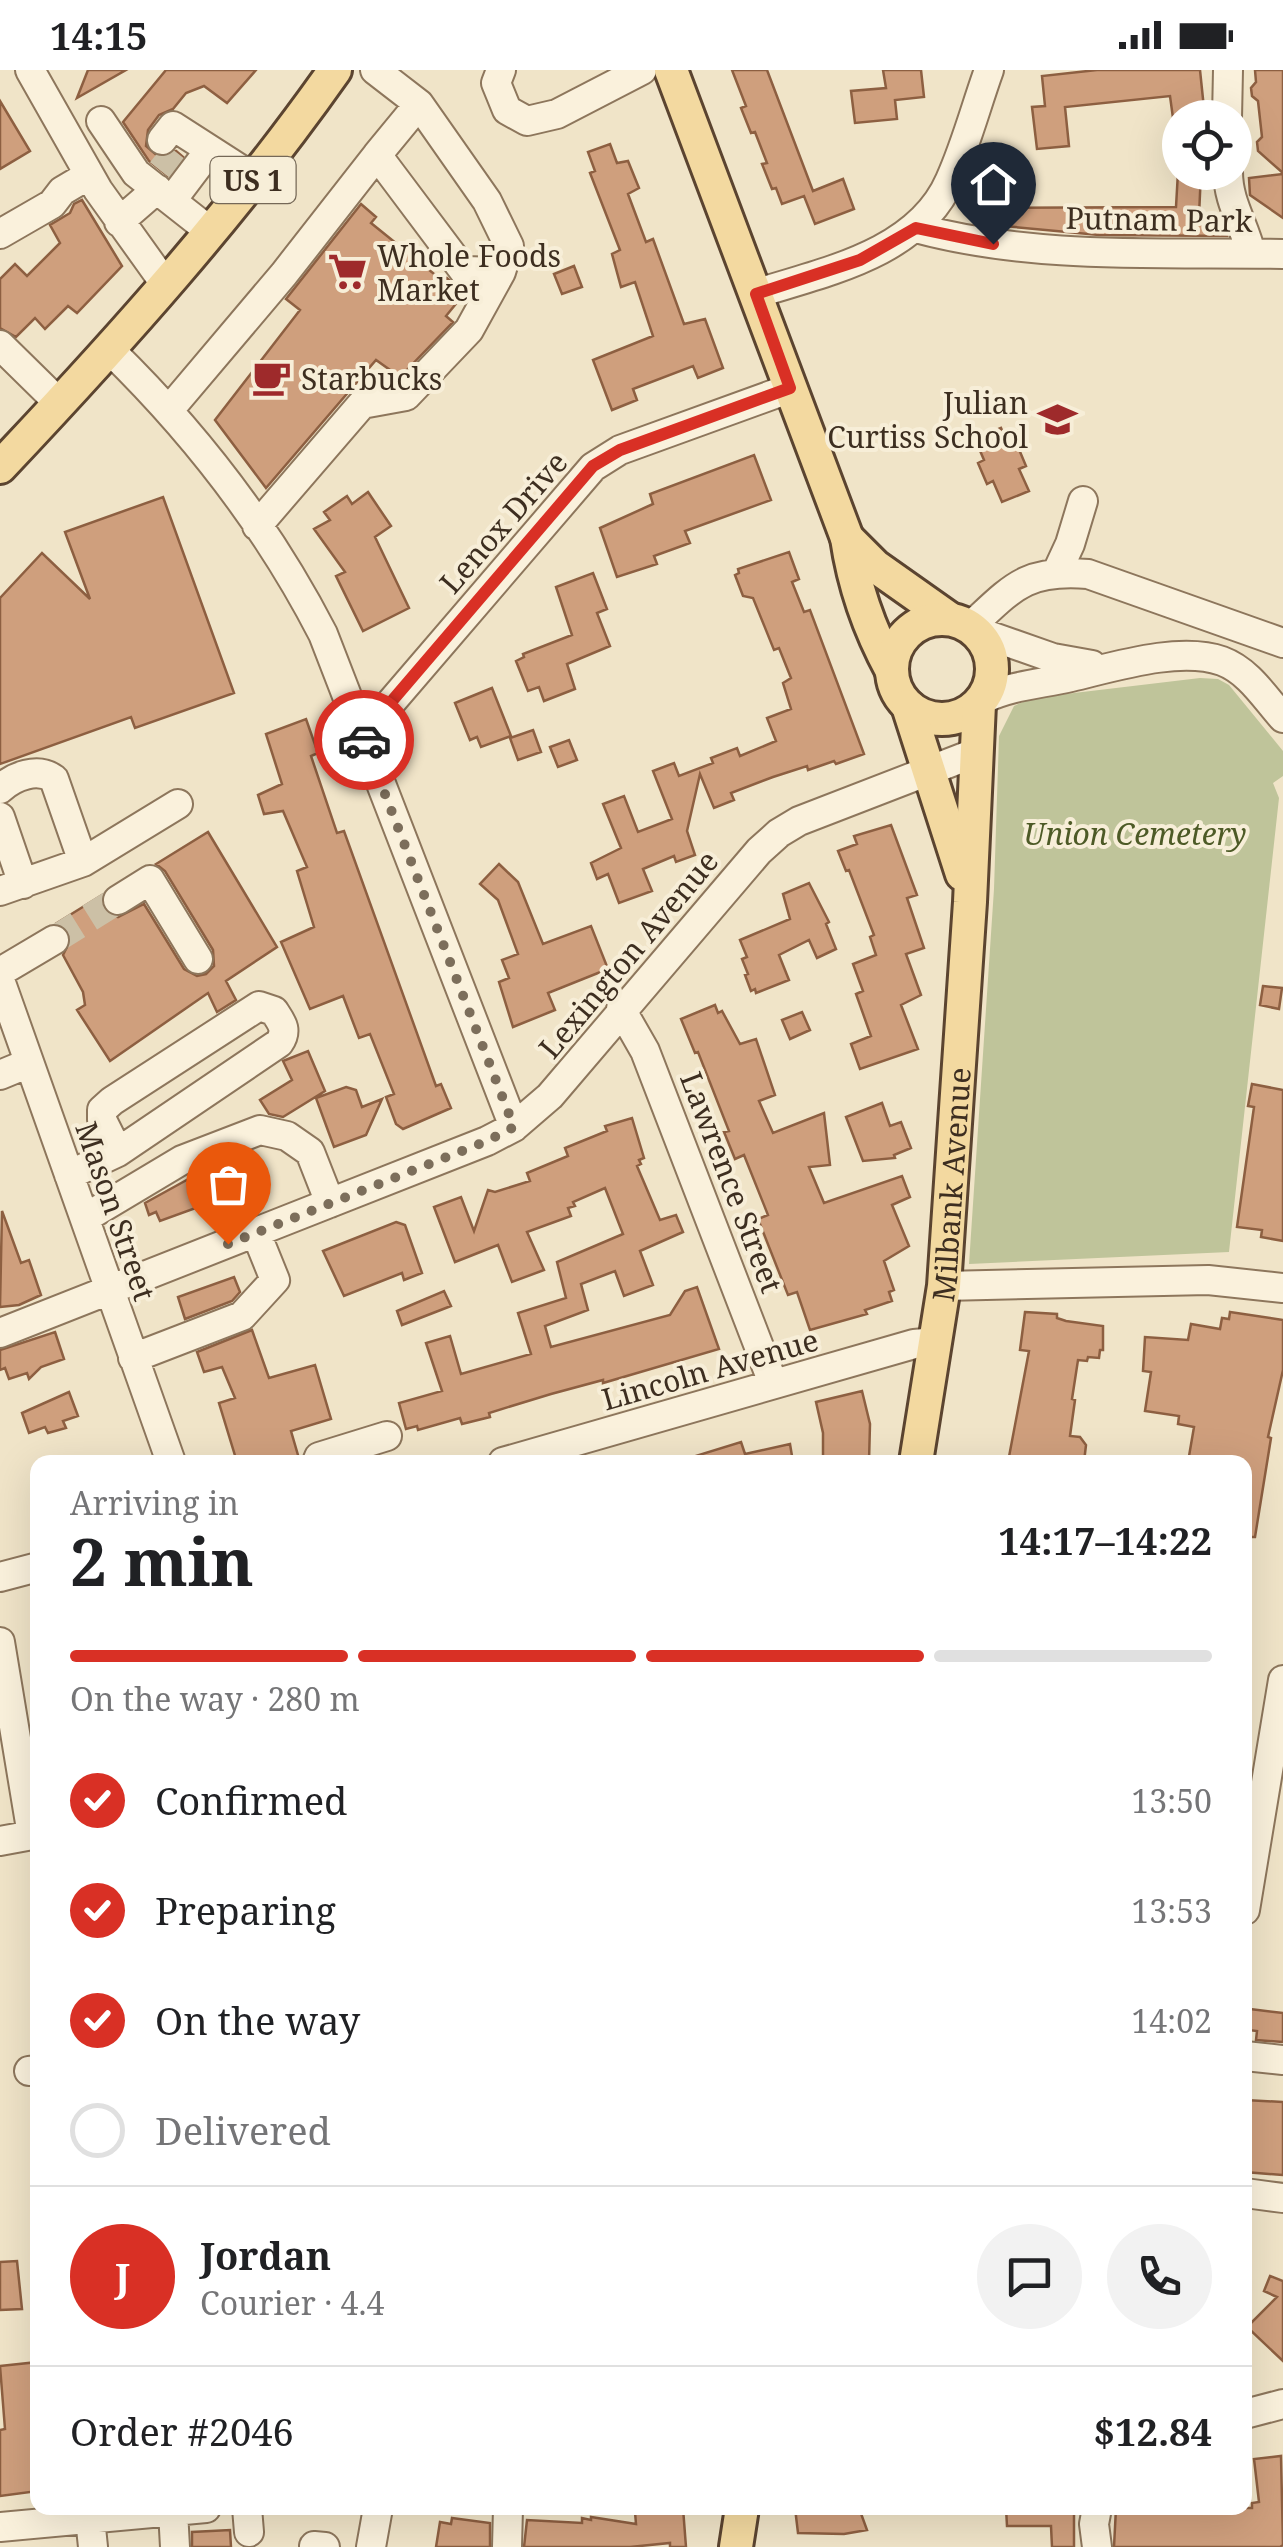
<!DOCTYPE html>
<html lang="en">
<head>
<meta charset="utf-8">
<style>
	body { margin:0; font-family:"Noto Serif",serif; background:#f2f2f2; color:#202124; height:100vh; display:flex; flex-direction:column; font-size:38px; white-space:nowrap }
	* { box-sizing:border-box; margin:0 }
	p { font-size:32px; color:#757577 }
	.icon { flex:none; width:55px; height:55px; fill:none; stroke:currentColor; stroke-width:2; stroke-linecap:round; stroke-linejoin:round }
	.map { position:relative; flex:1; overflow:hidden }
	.side { position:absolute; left:30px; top:1385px; width:1222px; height:1060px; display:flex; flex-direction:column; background:#fff; border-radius:20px; box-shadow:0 10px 40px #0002 }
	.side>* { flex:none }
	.tools { position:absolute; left:1162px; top:30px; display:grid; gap:20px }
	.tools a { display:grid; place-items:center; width:90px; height:90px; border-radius:50%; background:#fff; box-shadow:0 10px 40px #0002; font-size:50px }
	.pin { position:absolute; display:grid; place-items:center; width:85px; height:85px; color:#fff; margin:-102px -42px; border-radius:50% 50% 50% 0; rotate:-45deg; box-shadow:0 0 10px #0007 }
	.pin .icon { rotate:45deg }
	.courier { position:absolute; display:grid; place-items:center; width:100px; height:100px; margin:-50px; border:8px solid #d93025; border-radius:50%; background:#fff; color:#222; box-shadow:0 2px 12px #0007 }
	.head em { font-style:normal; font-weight:700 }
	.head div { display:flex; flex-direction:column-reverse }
	.head { display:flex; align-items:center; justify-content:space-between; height:170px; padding:0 40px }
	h1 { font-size:65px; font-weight:700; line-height:75px }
	.bar { display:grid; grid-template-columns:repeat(4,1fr); gap:15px 10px; align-content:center; height:120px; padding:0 40px }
	.bar i { height:12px; border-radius:8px; background:#e0e0e0 }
	.bar .current { background:#d93025 }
	.bar p { grid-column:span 4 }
	.line { display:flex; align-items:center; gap:25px; padding:0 40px; border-top:2px solid #e0e0e0 }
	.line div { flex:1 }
	.round { display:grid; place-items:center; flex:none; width:105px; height:105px; border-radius:52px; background:#f2f2f2 }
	ol { padding:0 40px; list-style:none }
	li { display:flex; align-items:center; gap:30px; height:110px }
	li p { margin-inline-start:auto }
	li .icon { padding:10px; border-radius:50%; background:#d93025; color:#fff; stroke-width:4 }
	li:last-child { color:#757577 }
	li i { width:55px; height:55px; border:5px solid #e0e0e0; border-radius:50% }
	.status { display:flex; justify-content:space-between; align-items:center; height:70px; padding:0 50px; background:#fff; direction:ltr }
	.status svg { height:28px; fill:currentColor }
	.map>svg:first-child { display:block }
	.cemetery { fill:#bfc49a }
	.building { fill:#cf9f7d; stroke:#8d5f41; stroke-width:2.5 }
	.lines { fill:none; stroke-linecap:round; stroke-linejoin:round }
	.minor-tunnel { stroke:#ccc0a6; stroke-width:28; stroke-dasharray:28 14; stroke-linecap:butt }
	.minor-casing { stroke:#8d765c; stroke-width:32 }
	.major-casing { stroke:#5b4430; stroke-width:38 }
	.minor { stroke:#faf1dc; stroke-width:28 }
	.major { stroke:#f3d9a0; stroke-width:32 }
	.done { stroke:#7c6e5b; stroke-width:10; stroke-dasharray:0 18 }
	.route { stroke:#d93025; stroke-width:12 }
	.labels { text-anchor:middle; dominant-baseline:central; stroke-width:8; stroke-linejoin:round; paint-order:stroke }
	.shield { fill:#f7eed8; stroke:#756857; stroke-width:2.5 }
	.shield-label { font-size:28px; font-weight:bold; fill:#3d2e20 }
	.street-label { font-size:30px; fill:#3d2e20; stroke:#f7eed8 }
	.poi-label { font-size:30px; fill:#3d2e20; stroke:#f7eed8; text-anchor:start }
	.park-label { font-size:30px; font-style:italic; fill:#4d5a26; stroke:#f7eed8 }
</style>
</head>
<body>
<div class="status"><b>14:15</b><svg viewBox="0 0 49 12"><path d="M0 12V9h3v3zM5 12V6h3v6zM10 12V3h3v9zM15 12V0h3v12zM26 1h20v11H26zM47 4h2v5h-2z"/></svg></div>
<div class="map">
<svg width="1283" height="2477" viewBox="0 0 1283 2477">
	<rect width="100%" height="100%" fill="#f0e4c8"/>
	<!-- cemetery -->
	<path class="cemetery" d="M1200 608 1218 609 1229 615 1283 681V706L1273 713 1279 728 1229 1182 969 1194 994 819 999 666 1014 636 1032 628Z"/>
	<!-- building -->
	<path class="building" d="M88 0H126L77 28Z
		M166 0H256L227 33 204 16 186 23 173 39 159 45 148 60 146 76 159 87 176 81 183 87 168 106 149 91 123 52Z
		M732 0H767L813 121 843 109 854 139 815 154 804 126 782 134 776 118 772 119 762 94 767 93 755 62 751 63 741 38 746 36Z
		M883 0H921L924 27 895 30 897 49 855 53 851 21 886 18Z
		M1097 0H1200L1205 48H1173L1170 26 1065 37 1069 76 1037 79 1032 37 1045 36 1042 6Z
		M1255 0H1283V103L1258 81 1257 72 1262 67 1258 31 1252 26 1251 18 1256 12Z
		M0 31 30 81 0 99Z
		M610 74 617 93 628 91 639 118 628 124 646 172 653 169 684 254 705 249 723 298 698 308 693 296 633 319 637 330 612 340 593 290 653 266 635 212 621 217 612 184 620 180 590 103 595 101 588 82Z
		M1178 102H1201L1199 146H1220L1227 166 1099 165 993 155 992 138 1176 137Z
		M1283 104V148L1250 125 1249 108Z
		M82 130 122 196 77 243 68 236 45 259 35 248 16 267 0 258V209L15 194 27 206 60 173 50 155 70 143 74 134Z
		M361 134 376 147 371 153 444 212 447 208 457 217 468 219 446 246 453 252 400 307 376 290 266 418 215 350 300 240 286 229Z
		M574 196 582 217 562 224 554 204Z
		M1001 358 1011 380 1018 377 1026 396 1019 399 1029 421 1002 432 993 411 987 414 978 393 984 390 975 369Z
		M754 385 771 430 685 461 690 473 654 486 657 494 617 507 600 458 653 434 650 424Z
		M368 422 391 456 375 467 409 538 363 561 336 506 345 502 314 459 330 450 324 442 347 426 352 434Z
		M163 427 234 623 135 658 131 647 0 694V528L42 483 90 529 65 462Z
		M789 482 799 509 792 512 804 542 810 540 864 684 836 694 834 691 808 700 807 696 773 707 731 723 734 730 714 738 700 704 687 761 695 785 676 792 674 786 643 799 652 821 619 833 608 804 597 809 591 793 621 778 603 734 624 726 638 762 672 749 653 701 674 693 679 706 713 693 711 688 737 678 740 686 776 671 767 648 791 639 783 613 791 608 779 578 774 580 753 528 743 526 735 505 739 503 738 499Z
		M593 503 607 539 597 543 610 576 567 594 575 619 544 631 539 617 528 621 516 591 524 587 523 584 572 565 556 517Z
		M492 618 511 666 481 677 477 667 470 670 455 633Z
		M306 649 318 683 311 686 337 763 344 761 436 1016 441 1014 451 1038 403 1059 396 1054 386 1027 394 1024 370 964 359 968 343 926 310 939 281 872 314 857 297 801 307 797 283 741 264 744 258 725 282 714 266 664Z
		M533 660 541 682 518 690 510 668Z
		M569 670 577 690 558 697 550 677Z
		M891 755 917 825 907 828 924 878 906 884 921 925 901 935 918 979 860 999 851 974 871 966 856 924 863 921 853 894 876 885 870 867 874 865 849 800 846 801 838 781 857 774 854 766Z
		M208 762 277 877 226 911 236 930 217 942 208 923 110 991 77 940 85 935 83 922 63 885 71 869 68 860 57 853 102 825 104 840 118 847 144 834 184 899 197 906 206 904 214 896 213 880 165 801 156 794Z
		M499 794 518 812 543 874 591 856 608 899 548 923 555 940 513 957 499 912 509 908 502 890 518 884 498 830 480 814Z
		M809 813 829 852 826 854 836 879 817 888 809 870 779 885 789 910 756 923 755 919 751 921 745 905 748 904 742 889 747 887 740 870 790 849 783 824Z
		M1263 916 1282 918 1279 939 1260 935Z
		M715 935 718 943 722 941 740 974 756 969 775 1025 759 1031 773 1063 824 1043 830 1095 809 1097 824 1133 902 1106 910 1127 892 1135 909 1176 884 1191 894 1220 889 1222 892 1231 865 1240 867 1244 810 1260 797 1222 788 1225 758 1149 768 1145 744 1085 735 1089 724 1062 729 1061 698 982 695 983 681 949Z
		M802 942 810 960 790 969 782 950Z
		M308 981 325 1021 283 1047 269 1044 260 1030 292 1010 283 991Z
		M1252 1014 1283 1020V1171L1261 1167 1262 1160 1237 1157 1254 1037 1248 1036Z
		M346 1017 356 1020 362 1037 382 1029 366 1065 334 1077 316 1028Z
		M882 1033 890 1056 901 1052 911 1078 894 1085 895 1088 863 1091 846 1047Z
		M632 1048 644 1088 639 1090 641 1094 637 1096 660 1150 676 1145 683 1162 640 1181 653 1215 624 1226 615 1201 581 1214 588 1240 545 1256 551 1277 670 1245 685 1221 697 1217 719 1279 603 1313V1310L551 1324 489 1343 490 1347 462 1354 460 1348 418 1360 417 1356 406 1359 399 1333 442 1321 426 1273 450 1266 461 1304 531 1284 518 1243 566 1228 557 1192 623 1164 605 1118 573 1132 575 1136 568 1138 571 1146 527 1162 544 1200 512 1212 498 1175 455 1192 434 1137 461 1127 474 1161 488 1120 495 1122 530 1111 527 1103 568 1086 565 1078 607 1061 605 1056Z
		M203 1101 215 1131 160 1151 156 1142 149 1145 145 1133Z
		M2 1141 21 1193 29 1190 41 1225 19 1235 0 1237Z
		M396 1152 405 1155 422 1203 404 1210 402 1203 344 1226 323 1181Z
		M234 1207 240 1222 232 1231 185 1249 178 1227Z
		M444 1221 451 1236 402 1255 397 1241Z
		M1025 1242 1057 1244V1248L1066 1251 1103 1256V1280H1100L1099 1288 1088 1287 1087 1291 1078 1290 1072 1329 1075 1330 1070 1366 1080 1367 1086 1375 1084 1392H1008L1029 1281 1020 1280Z
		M1230 1242 1283 1250V1300L1268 1367 1271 1368 1255 1467H1245V1392H1188L1194 1357 1178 1354 1179 1346 1145 1341 1151 1302 1143 1301 1145 1267 1188 1270 1191 1254 1220 1259 1222 1248 1229 1249Z
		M252 1260 269 1308 315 1295 331 1349 291 1361 300 1392H237L219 1333 235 1328 222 1297 204 1302 197 1282Z
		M55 1262 64 1289 41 1297 29 1309 27 1303 9 1309 5 1298 0 1300V1280Z
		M862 1321 870 1354 869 1392H823V1363L816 1332Z
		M69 1322 78 1346 63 1351 66 1358 48 1363 45 1357 29 1363 22 1343Z
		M741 1372 745 1384 790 1374 793 1392H690L689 1388Z
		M1250 1939 1283 1943V1972L1256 1970 1257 1961 1248 1960Z
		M1245 2030 1283 2032V2105L1245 2102Z
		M17 2191 22 2239 0 2240V2192Z
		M1270 2206 1283 2211V2291L1247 2257 1277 2227 1264 2221Z
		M38 2292V2421L0 2426V2360L5 2359 0 2296Z
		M1281 2386 1283 2475 1280 2477H1114L1116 2438H1252V2433L1259 2432 1254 2389Z
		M646 2438H683L686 2477H670V2473L630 2477H524L527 2450 582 2453V2448L591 2450V2447L636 2454 635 2442 646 2440Z
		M795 2438H859L867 2460 844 2464 798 2463Z
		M1006 2438H1074V2477H1052L1051 2456H1007Z
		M452 2448 490 2453V2477H436L440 2452 451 2454Z
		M230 2460 231 2477H192V2462Z"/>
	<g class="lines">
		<!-- minor-tunnel -->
		<path class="minor-tunnel" d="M161 101 176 82
			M54 870 118 830"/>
		<defs>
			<path id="minor" d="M30 0 98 120 166 215
				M375 0 419 34 487 131 509 176 501 202 464 201 377 85 419 34
				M501 0 496 13 507 40 527 51 557 44 642 0
				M1227 48 1228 0
				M101 51 136 103 211 162
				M162 70 173 56 254 108
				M1228 102C1228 132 1244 154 1251 183
				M172 130 209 81
				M119 152 157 119
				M916 158C1034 190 1161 182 1283 184
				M0 164 52 134 62 121 89 105
				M755 224C824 202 918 184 950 110 966 75 976 36 989 0
				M0 275 59 333
				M110 280C194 362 269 459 323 564L514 1057
				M169 340 284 204 377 85
				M257 456 362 334 406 326 469 260 501 202
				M1057 502 1070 474 1083 431
				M970 557C1013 517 1026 499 1088 504L1283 573
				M976 561 1053 588 1092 595
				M983 629C1012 615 1041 614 1071 607 1114 597 1179 576 1222 591 1249 601 1265 628 1283 648
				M363 665 593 397 620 380 791 318
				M0 719C14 706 38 697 54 709L83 792
				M0 747 23 814
				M0 821 83 792 178 734
				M118 830 150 810 198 889
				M0 902 54 870
				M0 910 171 1392
				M621 939 645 981 773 1313
				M0 1005 29 993
				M69 1105 118 1082 279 973C288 960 282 953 274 941L259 936 112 1031 102 1040V1050L118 1082
				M85 1148 182 1090 260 1060 287 1066 310 1082 330 1133
				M944 1216 1208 1210 1283 1218
				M0 1263 487 1071 514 1057 550 1026 759 781 779 763 799 751 975 683
				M133 1288 242 1246 275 1210 256 1163
				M317 1392 319 1387 387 1366
				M503 1392 914 1274 936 1272
				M0 1507 38 1497
				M0 1572 32 1765
				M0 1771 38 1764
				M1245 1840 1283 1610
				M1245 1986 1283 1990
				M29 2001 38 2000
				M1245 2123 1283 2128
				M1245 2344 1283 2334
				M247 2438 249 2462
				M1097 2438 1094 2454 1097 2477
				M173 2441 175 2477
				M90 2448 93 2477
				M0 2457 206 2438
				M314 2476 325 2477
				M371 2477 378 2438
				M507 2477 508 2438"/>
			<g id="major">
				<path d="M671 0 847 468C854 516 869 559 892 601"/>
				<path d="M0 397C119 271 235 142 335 0"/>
				<path d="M847 468 875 496 950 549"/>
				<circle cx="942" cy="599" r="50"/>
				<path d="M908 636 962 804"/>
				<path id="s1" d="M916 1392 944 1216 970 832 979 634"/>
				<path d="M736 2477 742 2438"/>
			</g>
		</defs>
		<!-- minor casing -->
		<use href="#minor" class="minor-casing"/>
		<!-- major casing -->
		<use href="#major" class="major-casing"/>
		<!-- minor -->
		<use href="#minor" class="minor"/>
		<!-- major -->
		<use href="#major" class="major"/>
	</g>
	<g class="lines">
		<!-- done -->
		<path class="done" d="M228 1174 487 1071 514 1057 364 670"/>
		<!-- route -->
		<path class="route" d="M364 670 362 666 593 396 620 380 790 318 756 224 860 190 916 158 993 174"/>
	</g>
	<!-- icons -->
	<defs>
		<symbol id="supermarket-bare" viewBox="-9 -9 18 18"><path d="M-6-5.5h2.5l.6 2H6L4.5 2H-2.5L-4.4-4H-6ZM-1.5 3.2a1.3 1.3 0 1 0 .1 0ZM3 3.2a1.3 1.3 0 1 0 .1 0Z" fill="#9e2a2b" stroke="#f7eed8" stroke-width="2.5" paint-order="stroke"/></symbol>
		<symbol id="cafe-bare" viewBox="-9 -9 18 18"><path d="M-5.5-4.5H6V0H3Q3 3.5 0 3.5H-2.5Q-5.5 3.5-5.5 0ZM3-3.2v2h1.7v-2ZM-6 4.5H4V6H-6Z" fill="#9e2a2b" stroke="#f7eed8" stroke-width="2.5" paint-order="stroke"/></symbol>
		<symbol id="school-bare" viewBox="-9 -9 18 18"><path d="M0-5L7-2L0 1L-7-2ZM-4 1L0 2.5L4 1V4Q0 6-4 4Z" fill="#9e2a2b" stroke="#f7eed8" stroke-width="2.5" paint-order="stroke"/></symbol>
	</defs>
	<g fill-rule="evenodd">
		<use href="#supermarket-bare" x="320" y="174" width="55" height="55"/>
		<use href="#cafe-bare" x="244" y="280" width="55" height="55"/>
		<use href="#school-bare" x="1030" y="322" width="55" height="55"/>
	</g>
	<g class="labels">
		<!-- shield labels -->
		<rect class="shield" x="210.5" y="87" width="85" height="46" rx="8"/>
		<g class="shield-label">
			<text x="253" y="110">US 1</text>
		</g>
		<!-- street labels -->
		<g class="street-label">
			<text transform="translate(1159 149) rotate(1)">Putnam Park</text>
			<text transform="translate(503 452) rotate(-49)">Lenox Drive</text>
			<text transform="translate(628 884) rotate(-50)">Lexington Avenue</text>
			<text transform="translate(732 1112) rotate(69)">Lawrence Street</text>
			<text stroke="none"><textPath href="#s1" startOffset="280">Milbank Avenue</textPath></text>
			<text transform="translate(116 1141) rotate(71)">Mason Street</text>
			<text transform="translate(710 1299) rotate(-16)">Lincoln Avenue</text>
		</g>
		<!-- poi labels -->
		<g class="poi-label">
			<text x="377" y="185">Whole Foods<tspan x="377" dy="34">Market</tspan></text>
			<text x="301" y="308">Starbucks</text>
			<text x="1028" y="332" text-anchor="end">Julian<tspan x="1028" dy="34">Curtiss School</tspan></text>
		</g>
		<!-- park labels -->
		<g class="park-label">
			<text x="1135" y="763">Union Cemetery</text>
		</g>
	</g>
</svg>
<div class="tools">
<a><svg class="icon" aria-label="locate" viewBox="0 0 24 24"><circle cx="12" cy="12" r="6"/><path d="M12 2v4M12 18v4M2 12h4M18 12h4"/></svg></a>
</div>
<div class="pin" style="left:228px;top:1174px;background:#ea580c"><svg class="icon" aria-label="bag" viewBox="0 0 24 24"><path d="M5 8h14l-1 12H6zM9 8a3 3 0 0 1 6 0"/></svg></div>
<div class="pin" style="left:993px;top:174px;background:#1f2937"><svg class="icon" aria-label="home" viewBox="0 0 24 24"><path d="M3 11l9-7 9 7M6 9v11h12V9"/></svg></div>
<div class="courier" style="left:364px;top:670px"><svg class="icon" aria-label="car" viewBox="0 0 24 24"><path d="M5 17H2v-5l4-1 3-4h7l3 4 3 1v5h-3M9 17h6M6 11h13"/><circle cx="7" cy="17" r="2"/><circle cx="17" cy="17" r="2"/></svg></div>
<section class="side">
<div class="head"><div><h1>2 min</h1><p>Arriving in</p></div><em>14:17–14:22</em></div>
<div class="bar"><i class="current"></i><i class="current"></i><i class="current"></i><i></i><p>On the way · 280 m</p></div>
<ol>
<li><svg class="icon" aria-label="check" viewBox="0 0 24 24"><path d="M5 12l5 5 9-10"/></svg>Confirmed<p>13:50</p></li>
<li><svg class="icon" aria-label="check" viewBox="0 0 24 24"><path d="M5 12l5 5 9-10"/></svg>Preparing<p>13:53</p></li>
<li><svg class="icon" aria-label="check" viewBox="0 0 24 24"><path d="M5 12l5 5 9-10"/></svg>On the way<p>14:02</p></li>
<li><i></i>Delivered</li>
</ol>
<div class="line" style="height:180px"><b class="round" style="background:#d93025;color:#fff">J</b><div><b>Jordan</b><p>Courier · 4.4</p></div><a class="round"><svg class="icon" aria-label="chat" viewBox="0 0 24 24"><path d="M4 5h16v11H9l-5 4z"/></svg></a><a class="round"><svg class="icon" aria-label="phone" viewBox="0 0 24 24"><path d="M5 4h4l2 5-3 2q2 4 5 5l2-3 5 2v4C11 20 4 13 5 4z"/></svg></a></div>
<div class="line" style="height:130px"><div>Order #2046</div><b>$12.84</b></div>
</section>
</div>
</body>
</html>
